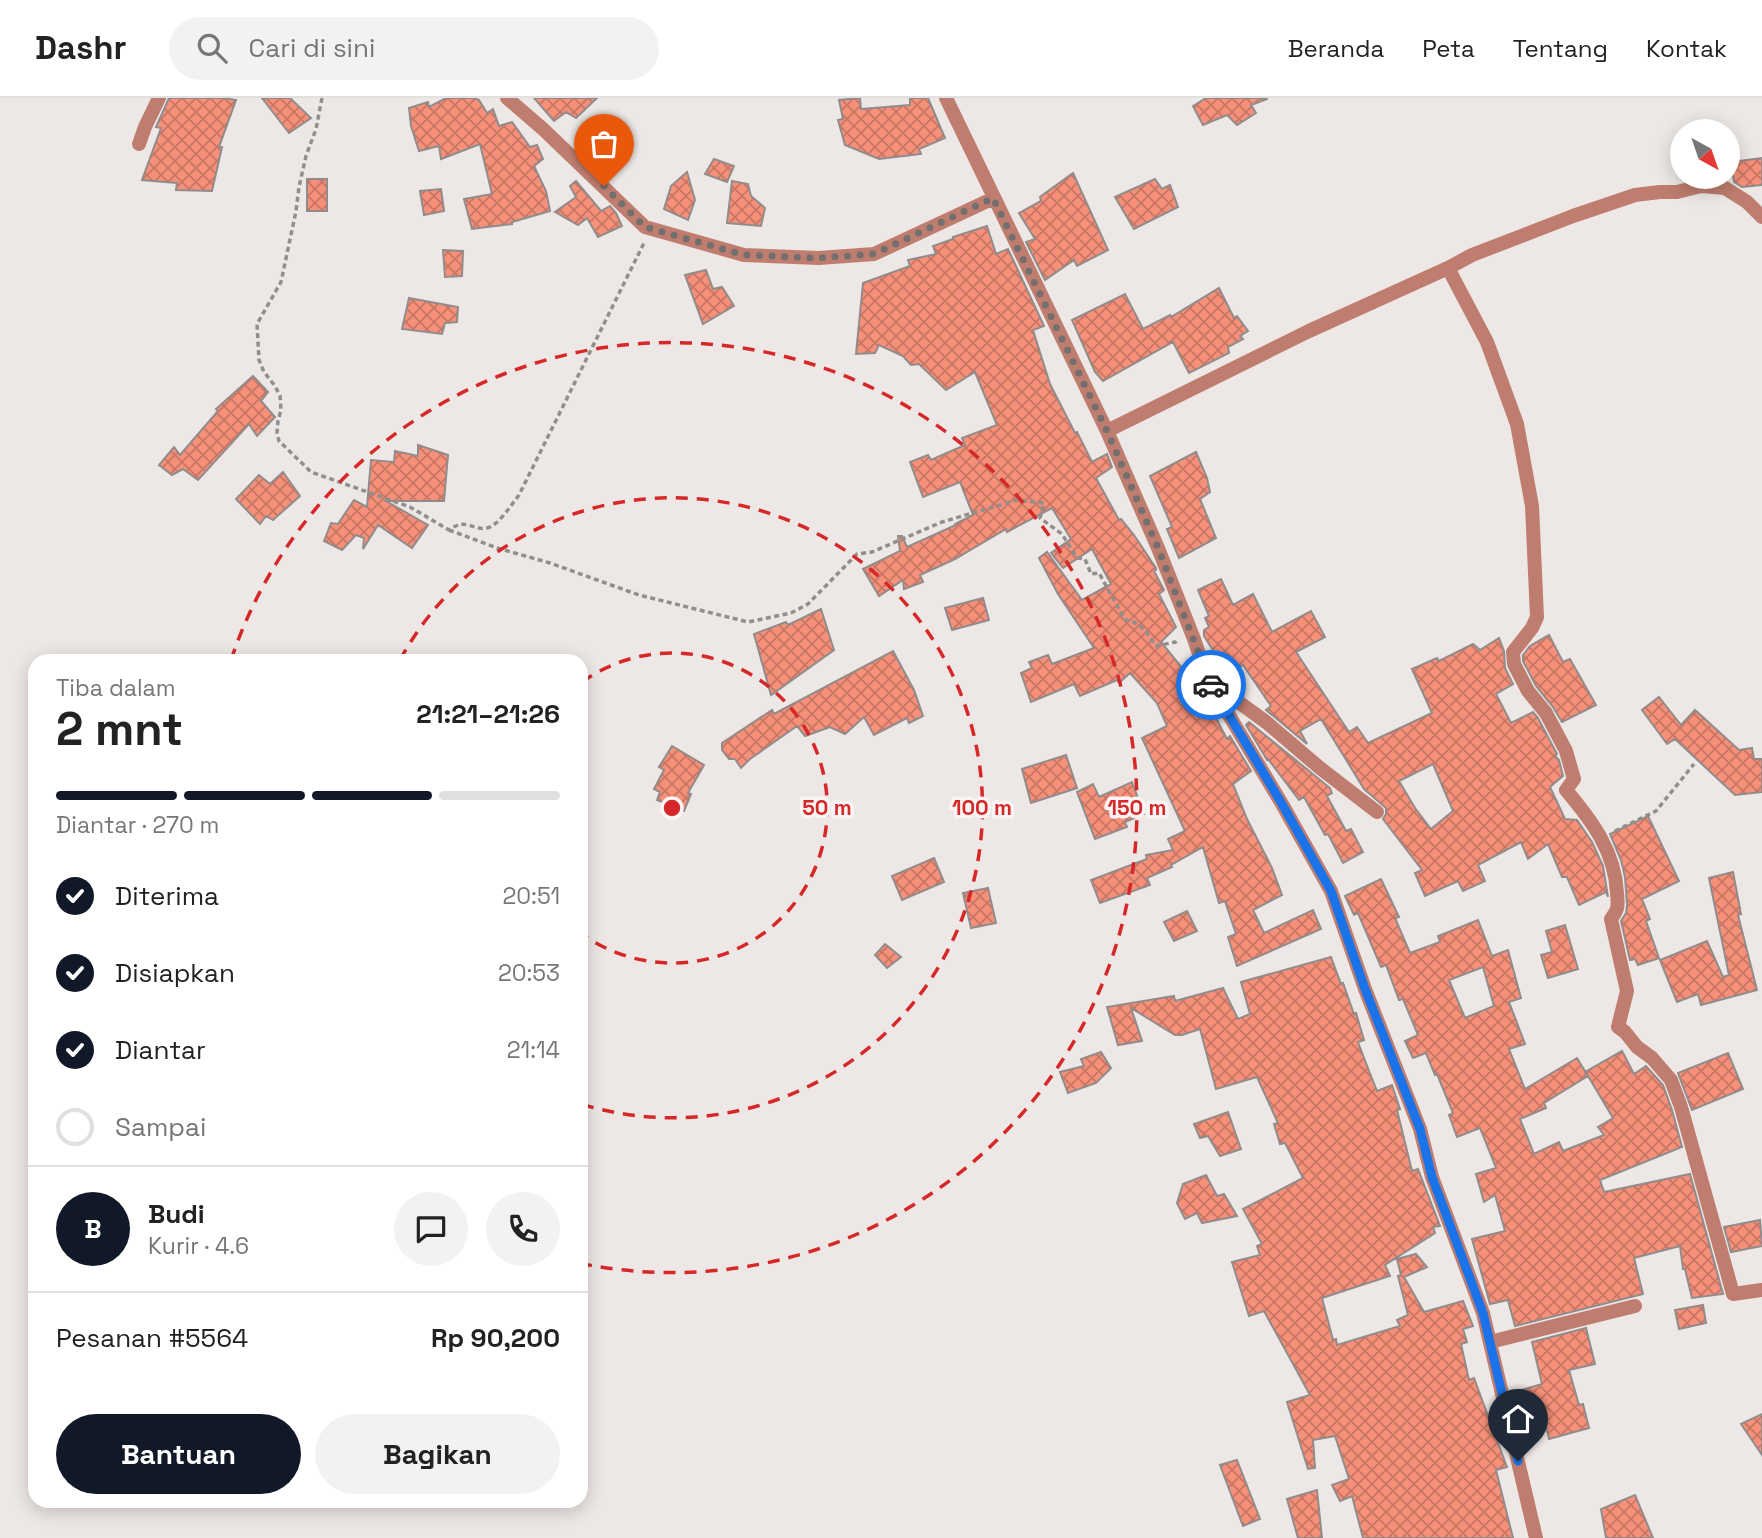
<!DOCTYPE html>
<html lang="id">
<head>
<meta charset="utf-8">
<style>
	body { margin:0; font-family:"Space Grotesk",sans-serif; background:#f2f2f2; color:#222; height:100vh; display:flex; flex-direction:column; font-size:26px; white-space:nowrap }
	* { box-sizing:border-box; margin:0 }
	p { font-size:23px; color:#767676 }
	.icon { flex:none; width:38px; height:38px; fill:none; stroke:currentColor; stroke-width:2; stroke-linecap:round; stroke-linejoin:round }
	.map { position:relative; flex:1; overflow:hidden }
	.details { position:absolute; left:28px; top:556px; width:560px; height:854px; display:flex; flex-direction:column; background:#fff; border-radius:21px; box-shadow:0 4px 18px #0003 }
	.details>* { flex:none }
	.needle { width:46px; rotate:140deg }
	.controls { position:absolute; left:1670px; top:21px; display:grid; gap:14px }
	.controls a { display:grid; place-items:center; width:70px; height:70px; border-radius:50%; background:#fff; box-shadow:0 4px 18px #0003; font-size:35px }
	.pin { position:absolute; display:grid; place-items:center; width:60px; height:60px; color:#fff; margin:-72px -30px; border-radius:50% 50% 50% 0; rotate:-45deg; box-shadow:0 0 7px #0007 }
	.pin .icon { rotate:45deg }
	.courier { position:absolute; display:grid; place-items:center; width:70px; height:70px; margin:-35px; border:5px solid #1a73e8; border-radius:50%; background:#fff; color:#222; box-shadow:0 2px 9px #0007 }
	.head em { font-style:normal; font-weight:600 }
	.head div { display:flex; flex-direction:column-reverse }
	.head { display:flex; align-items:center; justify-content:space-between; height:119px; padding:0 28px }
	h1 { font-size:46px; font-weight:600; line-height:52px }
	.bar { display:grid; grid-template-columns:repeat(4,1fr); gap:10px 7px; align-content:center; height:84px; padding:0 28px }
	.bar i { height:9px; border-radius:5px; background:#e0e0e0 }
	.bar .on { background:#111827 }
	.bar p { grid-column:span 4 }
	.line { display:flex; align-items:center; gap:18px; padding:0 28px; border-top:2px solid #e0e0e0 }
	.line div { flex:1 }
	.round { display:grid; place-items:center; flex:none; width:74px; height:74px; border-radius:37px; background:#f2f2f2 }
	ol { padding:0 28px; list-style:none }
	li { display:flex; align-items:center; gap:21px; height:77px }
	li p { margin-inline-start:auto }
	li .icon { padding:7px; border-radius:50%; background:#111827; color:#fff; stroke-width:4 }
	li:last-child { color:#767676 }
	li i { width:38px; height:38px; border:4px solid #e0e0e0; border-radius:50% }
	.cta { display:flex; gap:14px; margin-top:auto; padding:14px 28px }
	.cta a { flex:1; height:80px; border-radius:42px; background:#111827; color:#fff; font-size:28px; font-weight:600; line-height:80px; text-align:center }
	.cta a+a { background:#f2f2f2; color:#222 }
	header { display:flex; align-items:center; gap:42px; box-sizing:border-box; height:98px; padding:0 35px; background:#fff; border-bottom:2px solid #e0e0e0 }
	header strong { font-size:33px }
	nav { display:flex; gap:38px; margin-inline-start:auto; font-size:24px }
	.search { width:490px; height:63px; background:#f2f2f2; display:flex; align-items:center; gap:18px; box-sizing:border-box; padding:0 24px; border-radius:38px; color:#767676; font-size:26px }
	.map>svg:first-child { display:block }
	.building { fill:url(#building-cross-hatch); stroke:#918c8b; stroke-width:2; fill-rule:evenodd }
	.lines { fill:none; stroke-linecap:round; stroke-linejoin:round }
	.path { stroke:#918e8c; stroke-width:3.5; stroke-dasharray:5 3.5; stroke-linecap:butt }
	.minor { stroke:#be7d6e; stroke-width:14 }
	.done { stroke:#726f6e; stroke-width:7; stroke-dasharray:0 12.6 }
	.route { stroke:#1a73e8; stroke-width:9 }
	.ring { fill:none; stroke:#d62828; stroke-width:3.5; stroke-dasharray:12 9 }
	.centre { fill:#d62828; stroke:#faf5f4; stroke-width:3.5 }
	.ring-label { font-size:21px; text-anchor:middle; font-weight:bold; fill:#d62828; stroke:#faf5f4; stroke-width:7; stroke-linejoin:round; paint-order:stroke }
</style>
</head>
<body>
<header>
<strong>Dashr</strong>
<div class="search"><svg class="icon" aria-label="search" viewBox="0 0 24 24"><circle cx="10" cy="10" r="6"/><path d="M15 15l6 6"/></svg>Cari di sini</div>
<nav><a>Beranda</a><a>Peta</a><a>Tentang</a><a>Kontak</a></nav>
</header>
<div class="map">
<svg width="1762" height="1440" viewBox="0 0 1762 1440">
	<defs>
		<pattern id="building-cross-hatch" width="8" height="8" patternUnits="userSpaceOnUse" patternTransform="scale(1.75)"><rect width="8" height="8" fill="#f69079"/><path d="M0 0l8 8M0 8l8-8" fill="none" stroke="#c87664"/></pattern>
	</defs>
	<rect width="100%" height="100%" fill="#ede8e6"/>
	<!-- building -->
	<path class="building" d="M169 0H223L236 2 219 49H222L212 93 176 92 177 85 142 82 161 30 156 29Z
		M262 0H290L311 20 289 35Z
		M446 0H475L479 2 487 15 493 11 499 28 512 24 530 49 537 47 543 61 534 68 546 93 550 113 512 124V126L472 131 464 101 492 96 480 46 441 61 439 48 419 53 411 28 409 10 428 4 429 9Z
		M534 0H597L576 20 566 14 554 23Z
		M860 0 861 11 910 7V0H928L945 40 919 51 921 56 879 61 845 47 838 22 843 21 839 2Z
		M1206 0H1267V1L1251 7 1256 15 1237 27 1227 17 1203 27 1193 8Z
		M1762 60V87L1742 89 1734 84 1731 64Z
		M714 61 734 68 727 84 705 76Z
		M687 74 695 102 688 122 664 111 671 88Z
		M1073 75 1108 152 1077 168 1074 162 1045 182 1026 144 1035 141 1019 115 1041 103 1040 99Z
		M307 81H327V113H307Z
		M1155 81 1162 91 1170 87 1178 109 1134 131 1115 99Z
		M576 83 601 113 610 108 616 115 622 128 598 139 587 120 578 127 555 114 576 99 570 88Z
		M732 83 748 86 751 98 765 110 761 128 727 125Z
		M441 91 444 113 424 117 420 93Z
		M987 128 996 156 1008 151 1044 228 1033 232 1050 286 1075 335 1077 334 1092 364 1107 356 1112 369 1096 380 1119 422 1121 421 1134 437 1156 470V472L1154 473 1164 492 1159 496 1176 529 1161 544 1204 597 1211 620 1215 618 1227 641 1230 638 1251 673 1233 686 1247 721 1272 770 1282 797 1253 812 1264 835 1313 812 1321 831 1237 868 1228 839 1236 836 1225 803 1219 805 1203 749 1171 767 1172 769 1147 780 1150 787 1100 805 1091 782 1147 761 1146 757 1173 752 1168 741 1185 733 1142 640 1167 628 1157 605 1130 575 1119 585 1117 582 1080 598 1074 586 1031 604 1021 575 1032 570 1029 564 1048 557 1052 566 1094 550 1058 496 1039 460 1047 454 1082 502 1111 486 1092 451 1063 470 1051 455 1071 441 1052 410 1007 434 1006 431 955 461 920 477 923 484 904 491 903 482 879 498 863 471 900 453 898 438H902L907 449 956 427 955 426 973 417 960 384 923 399 910 364 928 357 931 362 965 347 962 340 997 327 975 274 946 292 919 266 911 267 903 258 879 247 875 255 856 256 863 185 910 168 908 162 936 156 933 148 953 141V139Z
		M443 152 463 153 462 178 445 179Z
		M706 172 713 191 722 189 734 208 703 226 685 177Z
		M1219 190 1234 220 1237 218 1248 233 1240 238 1243 241 1228 249 1229 255 1189 275 1173 244 1103 283 1095 274 1072 222 1125 196 1143 231 1170 217 1171 219Z
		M409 200 458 209 457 224 445 225 442 236 402 231Z
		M253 278 268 294 261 303 275 319 257 338 249 326 198 382 183 371 172 377 159 367 174 349 180 357 218 313 216 311Z
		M418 347 448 357 444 403H386L428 427 412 450 378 427 363 451 364 440 356 437 342 452 324 443 331 425 338 426 354 402 367 409 371 362 394 364 395 353 418 358Z
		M1196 354 1207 380 1210 394 1200 401 1216 440 1179 460 1167 431 1172 429 1150 378Z
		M283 374 300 398 273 422 266 418 260 426 236 401 259 377 270 386Z
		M1221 481 1233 507 1253 496 1272 534 1311 513 1325 539 1296 554 1349 634 1357 629 1368 645 1432 615 1412 571 1437 560 1439 563 1473 546 1480 552 1499 540 1504 553 1505 570 1513 586 1496 596 1511 625 1533 614 1538 620 1557 656 1555 658 1559 662 1563 678 1550 689 1565 721 1577 722 1592 744 1603 768 1608 799 1606 794 1579 807 1567 779H1562L1548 746 1528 761 1521 744 1478 767 1485 783 1463 793 1458 783 1425 798 1415 775 1422 772 1383 721 1386 716V710L1364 691 1321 621 1300 633 1307 646 1266 612 1271 608 1243 567 1232 573H1226L1204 538V532L1209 529 1205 520 1209 518 1198 492ZM1433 666 1453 713 1431 731 1415 710 1399 683Z
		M983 500 989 522 952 532 945 510Z
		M821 511 834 552 771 597 754 536 786 524 788 527Z
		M1549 537 1563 564 1570 561 1596 607 1562 624 1553 609 1536 588 1523 563V557L1530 548Z
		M893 553 914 592 923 618 909 625 907 620 874 637 864 619 845 636 830 629 805 638 797 628 750 661 741 670 735 661H729L722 652V645L772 612 774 616Z
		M1659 599 1681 627 1695 612 1739 652 1752 650 1754 661H1762V694L1735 697 1675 641 1667 646 1642 612Z
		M1249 624 1330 690 1332 695 1327 698 1346 733 1351 731 1363 754 1343 765 1328 736 1325 737 1304 699 1299 702 1268 661 1267 662 1246 627Z
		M672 648 704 667 688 695 691 696 684 713 657 702 660 694 654 691 664 672 659 669Z
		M1066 657 1077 690 1031 705 1022 671Z
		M1132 684 1144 716 1125 724 1127 729 1095 741 1077 694 1093 686 1099 699Z
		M1648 718 1679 783 1642 801 1650 821 1646 823 1659 860 1638 867 1635 861 1630 862 1621 823 1626 815 1627 807 1625 779 1621 762 1610 736Z
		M934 760 944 784 902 802 892 778Z
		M1733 774 1741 816 1738 817 1757 892 1701 907 1698 896 1677 904 1660 862 1707 843 1723 879 1729 877 1709 780Z
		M1381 781 1399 819 1395 820 1410 855 1440 844 1438 838 1478 822 1492 858 1508 852 1521 900 1509 904 1525 946 1509 951 1525 991 1577 960 1588 978 1585 974 1622 953 1634 976 1646 968 1663 987 1672 1012 1682 1049 1600 1082 1604 1094 1690 1076 1723 1196 1692 1200 1685 1171H1683L1680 1148 1634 1160 1643 1196 1515 1228 1508 1202 1490 1206 1472 1141 1505 1133 1495 1097 1484 1104 1476 1076 1496 1070 1480 1030 1457 1039 1449 1017 1453 1015 1437 976 1435 977 1426 955 1413 960 1405 943 1418 937 1403 901 1399 902 1386 867 1381 869 1358 815 1354 817 1345 798ZM1483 869 1494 908 1465 920 1449 882ZM1588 978 1613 1020 1598 1029 1604 1037 1563 1053 1559 1044 1534 1056 1520 1021 1546 1010 1544 1005Z
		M988 790 996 825 971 830 963 795Z
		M1187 813 1197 833 1174 843 1164 824Z
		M1565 827 1578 871 1548 880 1541 857 1552 854 1546 833Z
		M885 846 901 859 887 870 875 857Z
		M1331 859 1341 886 1343 885 1354 916 1356 915 1364 942 1358 944 1369 973 1377 993 1392 987 1400 1011 1397 1012 1412 1073 1418 1071 1440 1128 1433 1129 1435 1135 1385 1167 1390 1178 1322 1200 1333 1242 1336 1241 1337 1247 1400 1228 1397 1222 1408 1217 1398 1178 1401 1177 1397 1161 1416 1156 1427 1169 1404 1179 1424 1214 1463 1203 1473 1228 1463 1231 1467 1244 1461 1246 1469 1282 1474 1280 1507 1369 1496 1372 1513 1440H1363L1352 1398 1340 1403 1332 1387 1349 1381 1335 1338 1313 1342 1315 1370 1308 1371 1287 1304 1310 1297 1264 1213 1249 1218 1232 1164 1260 1157 1257 1148 1262 1146 1243 1111 1303 1080 1285 1045 1280 1046 1274 1026 1278 1025 1257 979 1216 991 1200 931 1182 937H1175L1131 910 1142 943 1118 947 1107 909 1174 898 1175 903 1223 890 1238 921 1250 916 1241 884Z
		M1101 954 1111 970 1096 985 1068 995 1060 974 1084 968 1081 961Z
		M1728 955 1743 991 1692 1012 1678 975Z
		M1228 1014 1241 1051 1220 1058 1208 1038 1200 1040 1194 1026Z
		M1206 1077 1217 1098 1224 1096 1237 1118 1202 1125 1197 1115 1185 1121 1177 1105 1183 1086Z
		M1760 1122 1762 1148 1731 1154 1724 1129Z
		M1703 1207 1706 1225 1679 1231 1675 1212Z
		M1586 1230 1595 1266 1569 1272 1579 1307 1583 1306 1589 1330 1549 1341 1543 1316 1526 1321 1518 1293 1542 1286 1532 1244Z
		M1762 1316V1357L1741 1326Z
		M1237 1362 1260 1421 1243 1428 1220 1367Z
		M1317 1392 1322 1440H1298L1287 1401Z
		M1635 1397 1653 1440H1606L1601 1411Z"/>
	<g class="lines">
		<!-- path -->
		<path class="path" d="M322 0 316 31 306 58 299 89 296 113 281 184 257 226 259 262 264 274 275 288 280 298 281 312 278 323 277 335 279 343 311 374 410 409 449 432C466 419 473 433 487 430 498 428 512 406 519 397L644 145
			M449 432 497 450 550 465 639 497 748 524 791 515 808 506 857 456 872 454 942 424 1017 402 1044 405 1040 420 1062 436 1077 460 1085 461 1091 476 1099 475 1125 522C1141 523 1147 536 1156 548L1175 544 1177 547
			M1615 733 1656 713 1694 666"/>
		<!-- minor -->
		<path class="minor" d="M507 0 543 31 645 129 744 157 819 160 874 156 994 100
			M946 0 1107 333 1158 450 1194 541 1208 582 1282 706 1331 793 1365 891 1420 1031 1432 1079 1483 1215 1536 1440
			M139 46 145 29 159 0
			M1448 170 1487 244 1517 326 1532 408 1537 519 1532 530 1513 554 1514 566 1528 593 1546 615 1566 653 1574 681 1566 692C1592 723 1615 753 1617 795 1618 808 1619 810 1611 821L1627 893 1618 929 1625 934 1637 949 1652 960 1671 982 1681 1009 1733 1196 1762 1192
			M1107 333 1309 233 1448 170 1472 157 1573 118 1635 97 1660 94H1677L1701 88 1725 90 1747 104 1762 119
			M1215 587 1266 624 1320 670 1377 714
			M1490 1244 1635 1208"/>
	</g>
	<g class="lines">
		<!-- done -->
		<path class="done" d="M604 88 645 129 744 157 819 160 874 156 993 100 1107 333 1158 450 1211 587"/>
		<!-- route -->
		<path class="route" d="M1211 587 1282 706 1331 793 1365 891 1420 1031 1432 1079 1483 1215 1518 1363"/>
	</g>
	<!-- distance rings -->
	<g class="ring">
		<path d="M582 584A155 155 0 1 1 582 836"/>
		<path d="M400 562A310 310 0 1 1 581 1006"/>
		<path d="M231 562A465 465 0 1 1 583 1166"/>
	</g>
	<circle cx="672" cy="710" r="10" class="centre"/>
	<g class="ring-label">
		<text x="827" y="717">50 m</text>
		<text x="982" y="717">100 m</text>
		<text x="1137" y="717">150 m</text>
	</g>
</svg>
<div class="controls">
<a><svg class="needle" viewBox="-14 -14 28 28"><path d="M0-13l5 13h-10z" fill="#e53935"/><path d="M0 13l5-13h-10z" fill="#767676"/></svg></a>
</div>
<div class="pin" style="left:604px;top:88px;background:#ea580c"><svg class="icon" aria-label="bag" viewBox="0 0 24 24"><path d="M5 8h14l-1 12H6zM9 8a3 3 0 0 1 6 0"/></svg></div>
<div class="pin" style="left:1518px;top:1363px;background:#1f2937"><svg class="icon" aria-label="home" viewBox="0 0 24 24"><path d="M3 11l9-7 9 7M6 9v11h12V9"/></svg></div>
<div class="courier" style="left:1211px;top:587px"><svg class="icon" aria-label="car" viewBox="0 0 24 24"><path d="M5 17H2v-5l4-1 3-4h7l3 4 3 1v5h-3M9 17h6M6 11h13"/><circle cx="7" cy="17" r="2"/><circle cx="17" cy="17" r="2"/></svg></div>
<section class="details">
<div class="head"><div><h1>2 mnt</h1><p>Tiba dalam</p></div><em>21:21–21:26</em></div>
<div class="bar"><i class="on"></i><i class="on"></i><i class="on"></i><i></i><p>Diantar · 270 m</p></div>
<ol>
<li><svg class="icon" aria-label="check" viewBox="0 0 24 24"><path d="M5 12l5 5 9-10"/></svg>Diterima<p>20:51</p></li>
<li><svg class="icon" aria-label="check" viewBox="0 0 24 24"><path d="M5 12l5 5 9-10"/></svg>Disiapkan<p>20:53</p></li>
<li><svg class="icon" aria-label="check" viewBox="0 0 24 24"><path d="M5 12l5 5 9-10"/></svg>Diantar<p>21:14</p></li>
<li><i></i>Sampai</li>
</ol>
<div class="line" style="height:126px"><b class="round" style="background:#111827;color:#fff">B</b><div><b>Budi</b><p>Kurir · 4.6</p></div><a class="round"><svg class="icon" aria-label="chat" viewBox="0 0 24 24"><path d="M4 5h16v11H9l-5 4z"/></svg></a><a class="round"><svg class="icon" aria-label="phone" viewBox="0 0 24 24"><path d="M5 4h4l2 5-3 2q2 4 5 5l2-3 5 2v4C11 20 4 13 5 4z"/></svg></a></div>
<div class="line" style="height:91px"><div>Pesanan #5564</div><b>Rp 90,200</b></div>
<div class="cta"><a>Bantuan</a><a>Bagikan</a></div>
</section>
</div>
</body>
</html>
